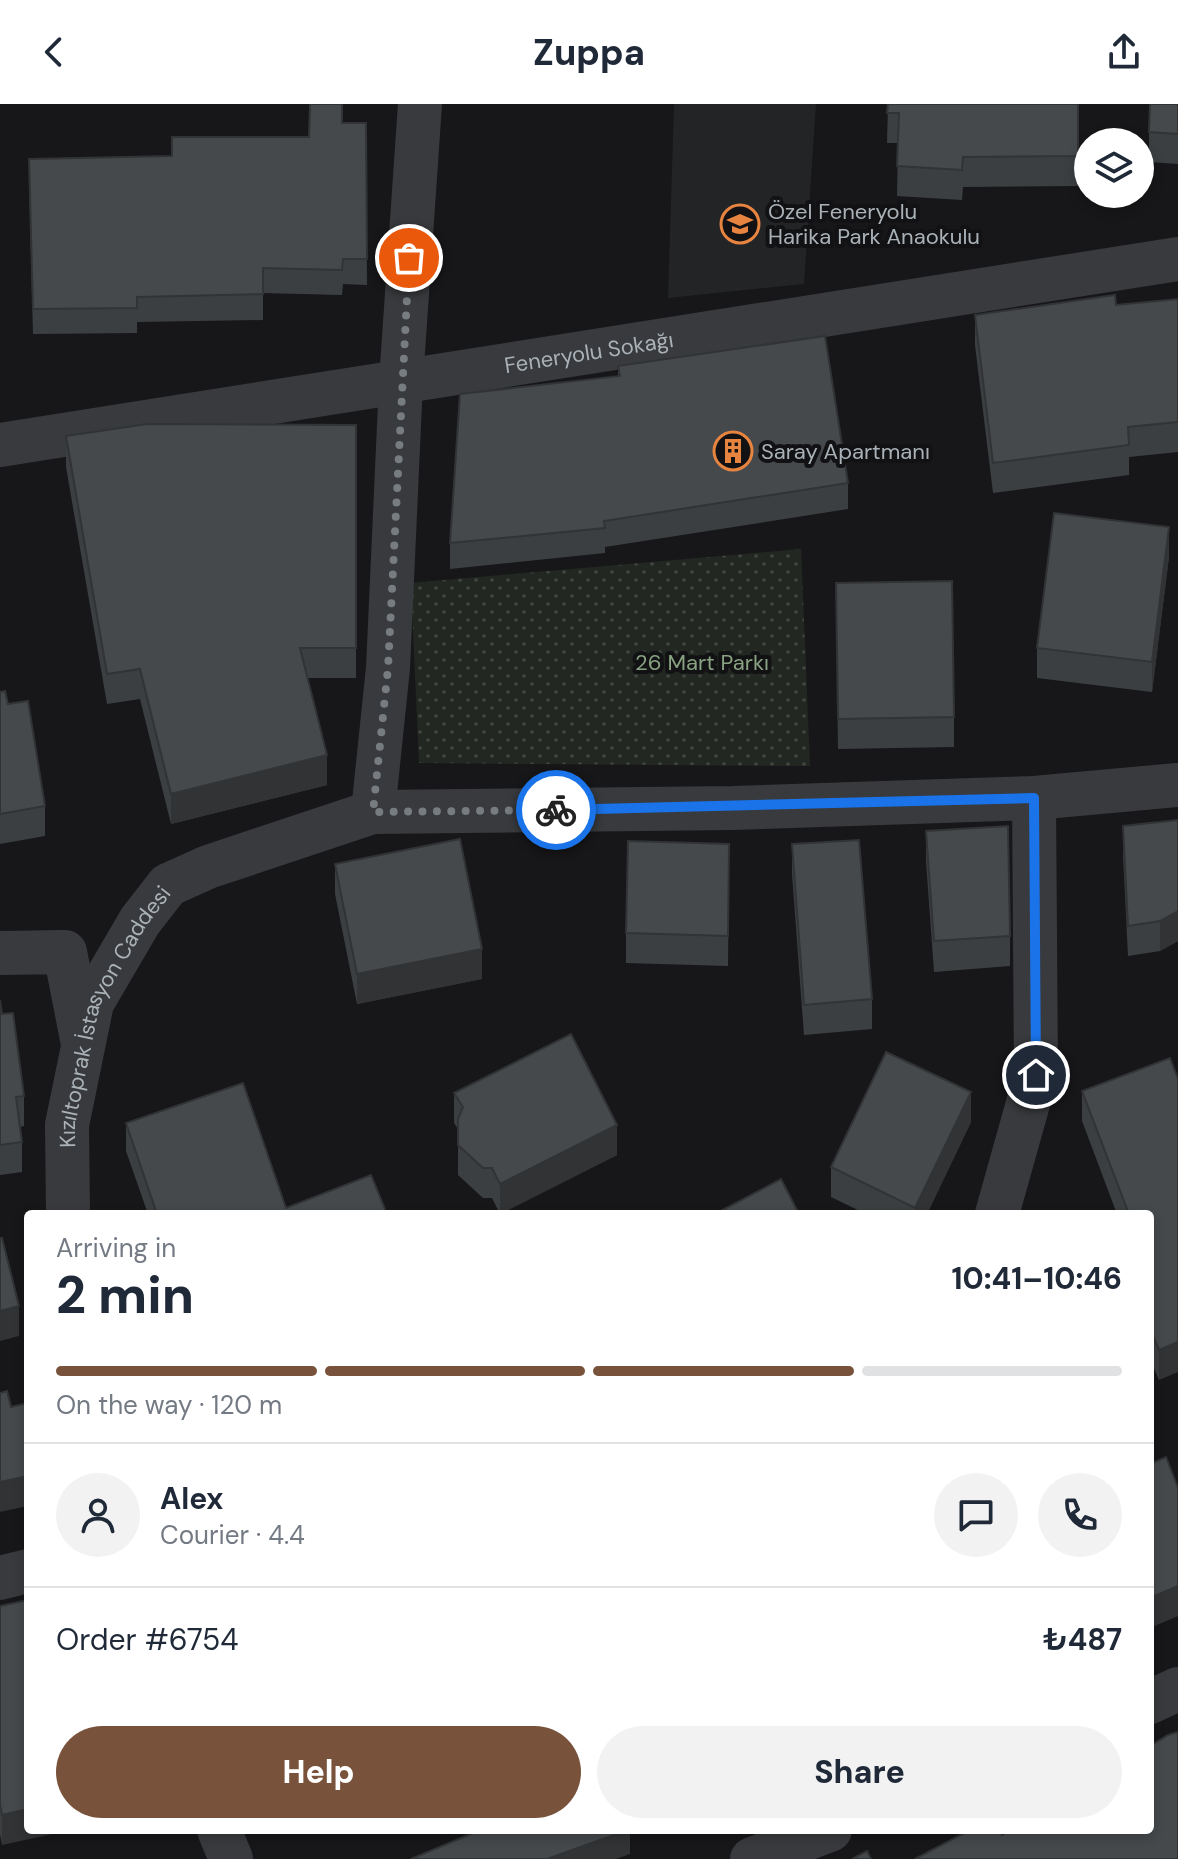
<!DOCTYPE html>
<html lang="en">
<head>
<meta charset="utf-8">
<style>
	body { margin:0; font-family:"DM Sans",sans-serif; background:#f2f2f3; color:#1f2937; height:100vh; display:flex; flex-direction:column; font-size:30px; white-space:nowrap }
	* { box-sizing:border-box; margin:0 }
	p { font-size:26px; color:#747a83 }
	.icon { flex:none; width:44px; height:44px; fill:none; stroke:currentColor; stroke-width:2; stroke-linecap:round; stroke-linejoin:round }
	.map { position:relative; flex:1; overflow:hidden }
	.drawer { position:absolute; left:24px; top:1106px; width:1130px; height:624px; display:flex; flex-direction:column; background:#fff; border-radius:8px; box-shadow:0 4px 12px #0003 }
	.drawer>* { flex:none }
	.tools { position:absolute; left:1074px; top:24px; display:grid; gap:16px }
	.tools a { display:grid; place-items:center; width:80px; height:80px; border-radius:50%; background:#fff; box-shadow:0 4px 12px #0003; font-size:40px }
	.pin { position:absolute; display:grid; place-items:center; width:68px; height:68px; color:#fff; margin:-34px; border:4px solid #fff; border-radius:50%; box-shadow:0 2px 8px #0007 }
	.courier { position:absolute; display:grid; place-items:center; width:80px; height:80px; margin:-40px; border:6px solid #1a73e8; border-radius:50%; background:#fff; color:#222; box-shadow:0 2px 10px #0007 }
	.overview em { font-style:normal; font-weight:800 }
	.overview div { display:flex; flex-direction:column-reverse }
	.overview { display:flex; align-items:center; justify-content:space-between; height:136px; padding:0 32px }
	h1 { font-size:52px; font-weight:800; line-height:60px }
	.bar { display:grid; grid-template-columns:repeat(4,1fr); gap:12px 8px; align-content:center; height:96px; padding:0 32px }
	.bar i { height:10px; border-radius:6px; background:#e0e1e3 }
	.bar .on { background:#79523b }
	.bar p { grid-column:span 4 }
	.line { display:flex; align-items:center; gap:20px; padding:0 32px; border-top:2px solid #e0e1e3 }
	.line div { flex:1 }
	.round { display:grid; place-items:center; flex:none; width:84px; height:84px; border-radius:42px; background:#f2f2f3 }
	.cta { display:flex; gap:16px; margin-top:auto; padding:16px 32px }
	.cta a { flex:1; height:92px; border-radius:48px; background:#79523b; color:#fff; font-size:32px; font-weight:800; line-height:92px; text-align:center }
	.cta a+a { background:#f2f2f3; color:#1f2937 }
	header { display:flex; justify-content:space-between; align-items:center; height:104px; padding:0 32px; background:#fff; font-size:36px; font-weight:800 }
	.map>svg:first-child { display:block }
	.built { fill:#232426 }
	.park { fill:url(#park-dots) }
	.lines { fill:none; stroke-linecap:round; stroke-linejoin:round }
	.minor { stroke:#383a3d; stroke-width:44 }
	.wall { fill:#3c3f41 }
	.shaded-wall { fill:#313335 }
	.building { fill:#46494c; stroke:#313335; stroke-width:2 }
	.done { stroke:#777c80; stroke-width:8; stroke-dasharray:0 14.4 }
	.route { stroke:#1a73e8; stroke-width:10 }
	.labels { text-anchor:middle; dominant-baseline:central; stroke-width:8; stroke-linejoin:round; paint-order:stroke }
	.poi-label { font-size:22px; fill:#aab2b8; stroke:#121214; text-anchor:start }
	.street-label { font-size:22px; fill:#aab2b8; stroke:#121214 }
	.park-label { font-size:22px; fill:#88a282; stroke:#121214 }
</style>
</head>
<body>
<header><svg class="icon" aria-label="back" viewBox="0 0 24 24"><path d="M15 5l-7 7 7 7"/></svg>Zuppa<svg class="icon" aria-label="share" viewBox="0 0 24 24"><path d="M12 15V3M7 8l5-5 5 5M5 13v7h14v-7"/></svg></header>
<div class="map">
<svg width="1178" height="1755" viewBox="0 0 1178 1755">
	<defs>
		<pattern id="park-dots" width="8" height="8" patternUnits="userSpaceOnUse" patternTransform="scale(2)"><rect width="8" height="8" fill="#222821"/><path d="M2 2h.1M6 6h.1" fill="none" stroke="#3f453f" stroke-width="1.8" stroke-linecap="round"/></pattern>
	</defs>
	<rect width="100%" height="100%" fill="#171719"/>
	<!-- built -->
	<path class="built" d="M674 0H816L804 180 668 194Z"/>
	<!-- park -->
	<path class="park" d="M801 445 810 662 419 659 411 479Z"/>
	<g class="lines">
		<!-- minor -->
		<g class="minor">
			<path id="s1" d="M0 341 1178 155"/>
			<path d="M373 708 388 564 401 277 420 0"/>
			<path d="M0 849 65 848 82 935"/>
			<path id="s2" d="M68 1110 67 1021 92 899 140 817 168 781 208 763 373 708 733 704 1034 694 1178 681"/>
			<path d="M997 1110 1036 971 1034 694"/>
			<path d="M0 1474 28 1467"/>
			<path d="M1150 1598 1178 1585"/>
			<path d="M219 1726 231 1755"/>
			<path d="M752 1755 830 1726"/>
		</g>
	</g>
	<!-- wall -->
	<path class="wall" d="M888 0H1078V82L963 83 962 96 897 92 898 39H887Z
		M1178 0V60L1149 58V28Z
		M342 19H366L367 181 343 180 342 191 263 189V216L137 218V229L33 230 29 80 172 52 309 33Z
		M1178 195V348L1129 353V371L993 389 975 241V211L1116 201Z
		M618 262 848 379V405L605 443V449L450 465V439L618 272Z
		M356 321V574H308L327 681 171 720 140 595 107 600 66 363V332Z
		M1169 453 1152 588 1037 574V544Z
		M836 509 954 613V643L838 645Z
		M0 588 8 600 45 702V732L0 740Z
		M1178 716V837L1160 847 1128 852 1123 752V722Z
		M926 727 1010 832V862L934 868 926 757Z
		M792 740 872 895V925L804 931 792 770Z
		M335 760 482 875 357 900 335 790Z
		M729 770 728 862 626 859V829Z
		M0 896 2 910 24 992V1022L20 1023 22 1038V1068L0 1071Z
		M1170 954 1159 1276 1150 1255V1110H1117L1082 1017V987Z
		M454 989 617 1051 500 1110 492 1094H483L458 1071V1025L454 1019Z
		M971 1018 927 1110H866L831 1093V1063Z
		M126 1019 286 1104 387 1110H148L126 1047Z
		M28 1496 2 1741 0 1730V1502Z"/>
	<!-- shaded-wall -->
	<path class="shaded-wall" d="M1169 423V453L1152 588V558Z
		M327 651V681L171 720V690Z
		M1178 807V837L1160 847V817Z
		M482 845V875L357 900V870Z
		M971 988V1018L927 1110H915V1104Z
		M617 1021V1051L500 1110V1080Z
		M19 1202V1232L0 1237V1207Z
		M1178 1238V1268L1159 1276V1246Z
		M28 1372V1402L0 1408V1378Z
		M1178 1482V1512L1150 1524V1494Z
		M28 1705V1726H71L2 1741V1711Z
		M628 1726H630V1750L616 1755H547Z"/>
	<!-- building -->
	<path class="building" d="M310 0H342V19H366L367 155H343L342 166 263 164V190L137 193V204L33 205 29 55 172 52V33H309Z
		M888 0H1078V52L963 53 962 66 897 62 899 9H887Z
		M1150 0H1178V30L1149 28Z
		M1115 191 1116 201 1178 195V318L1128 323 1129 341 993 359 975 211Z
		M825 232 848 379 604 417 605 424 450 439 460 290 620 272 618 262Z
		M147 320 356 321V544H300L327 651 171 690 140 565 107 570 66 332Z
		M1054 409 1169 423 1152 558 1037 544Z
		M952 477 954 613 838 615 836 479Z
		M5 587 8 600 28 597 45 702 0 710V588Z
		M1178 716V807L1160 817 1128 822 1123 722Z
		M1008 722 1010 832 934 837 926 727Z
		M460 735 482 845 357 870 335 760Z
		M859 736 872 895 804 901 792 740Z
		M628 737 729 740 728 832 626 829Z
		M0 896 2 910 13 909 24 992 16 993 22 1038 0 1041Z
		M571 930 617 1021 500 1080 492 1064H483L458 1041V1015L463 1003 454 989Z
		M886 948 971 988 915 1104 831 1063Z
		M1170 954 1178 975V1238L1159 1246 1150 1225V1110H1129L1082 987Z
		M243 979 286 1104 371 1071 387 1110H157L126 1019Z
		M781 1075 799 1110H715Z
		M0 1134H2L19 1202 0 1207Z
		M7 1287 11 1303 28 1299V1372L0 1378V1289Z
		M1166 1353 1178 1384V1482L1150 1494V1360Z
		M28 1496V1705L2 1711 0 1700V1502Z
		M1178 1628V1755H915L970 1726H1000L1002 1731 1010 1726H1150V1642L1168 1631Z
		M480 1726H628L547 1755H411Z
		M867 1747 871 1755H852Z"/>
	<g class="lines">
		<!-- done -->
		<path class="done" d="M409 154 388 564 373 708 556 706"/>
		<!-- route -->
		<path class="route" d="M556 706 1034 694 1036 971"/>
	</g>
	<!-- icons -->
	<defs>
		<symbol id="school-ring" viewBox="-11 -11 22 22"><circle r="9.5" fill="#121214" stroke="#e78540" stroke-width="1.5"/><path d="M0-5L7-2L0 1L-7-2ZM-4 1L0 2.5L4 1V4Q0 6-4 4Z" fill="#e78540"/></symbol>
		<symbol id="building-ring" viewBox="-11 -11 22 22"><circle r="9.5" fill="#121214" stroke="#e78540" stroke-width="1.5"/><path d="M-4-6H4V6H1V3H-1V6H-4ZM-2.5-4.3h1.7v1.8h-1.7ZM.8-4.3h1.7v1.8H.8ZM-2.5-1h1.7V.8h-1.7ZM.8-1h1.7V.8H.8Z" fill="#e78540"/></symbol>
	</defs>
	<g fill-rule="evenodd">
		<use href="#school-ring" x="718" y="98" width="44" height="44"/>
		<use href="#building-ring" x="711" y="325" width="44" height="44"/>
	</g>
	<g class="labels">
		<!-- poi labels -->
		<g class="poi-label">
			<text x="768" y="107">Özel Feneryolu<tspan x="768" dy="25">Harika Park Anaokulu</tspan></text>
			<text x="761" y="347">Saray Apartmanı</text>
		</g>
		<!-- street labels -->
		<g class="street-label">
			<text stroke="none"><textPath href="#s1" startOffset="596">Feneryolu Sokağı</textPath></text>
			<text stroke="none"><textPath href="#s2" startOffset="208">Kızıltoprak İstasyon Caddesi</textPath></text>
		</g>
		<!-- park labels -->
		<g class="park-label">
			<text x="702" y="558">26 Mart Parkı</text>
		</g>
	</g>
</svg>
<div class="tools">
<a><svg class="icon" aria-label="layers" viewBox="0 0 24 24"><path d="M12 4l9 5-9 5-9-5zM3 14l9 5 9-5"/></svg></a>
</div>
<div class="pin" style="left:409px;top:154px;background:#ea580c"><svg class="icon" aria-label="bag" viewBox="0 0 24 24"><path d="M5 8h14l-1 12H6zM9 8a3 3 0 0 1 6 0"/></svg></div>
<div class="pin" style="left:1036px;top:971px;background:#1f2937"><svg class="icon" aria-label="home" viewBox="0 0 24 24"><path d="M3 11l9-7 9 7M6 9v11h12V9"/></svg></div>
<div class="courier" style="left:556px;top:706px"><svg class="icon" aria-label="bike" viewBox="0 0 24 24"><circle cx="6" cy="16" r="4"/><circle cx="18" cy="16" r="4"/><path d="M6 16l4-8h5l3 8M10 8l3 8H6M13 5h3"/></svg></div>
<section class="drawer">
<div class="overview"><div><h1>2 min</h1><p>Arriving in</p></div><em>10:41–10:46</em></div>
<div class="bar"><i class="on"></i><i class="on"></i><i class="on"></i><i></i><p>On the way · 120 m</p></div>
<div class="line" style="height:144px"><a class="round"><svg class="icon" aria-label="person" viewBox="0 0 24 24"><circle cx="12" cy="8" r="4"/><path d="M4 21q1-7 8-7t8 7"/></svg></a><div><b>Alex</b><p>Courier · 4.4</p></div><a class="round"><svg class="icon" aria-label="chat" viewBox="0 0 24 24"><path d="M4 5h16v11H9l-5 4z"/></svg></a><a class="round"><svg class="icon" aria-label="phone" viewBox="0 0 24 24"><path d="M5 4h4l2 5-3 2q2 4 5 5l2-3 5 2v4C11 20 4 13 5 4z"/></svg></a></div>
<div class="line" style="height:104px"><div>Order #6754</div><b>₺487</b></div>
<div class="cta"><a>Help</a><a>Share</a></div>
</section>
</div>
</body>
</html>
